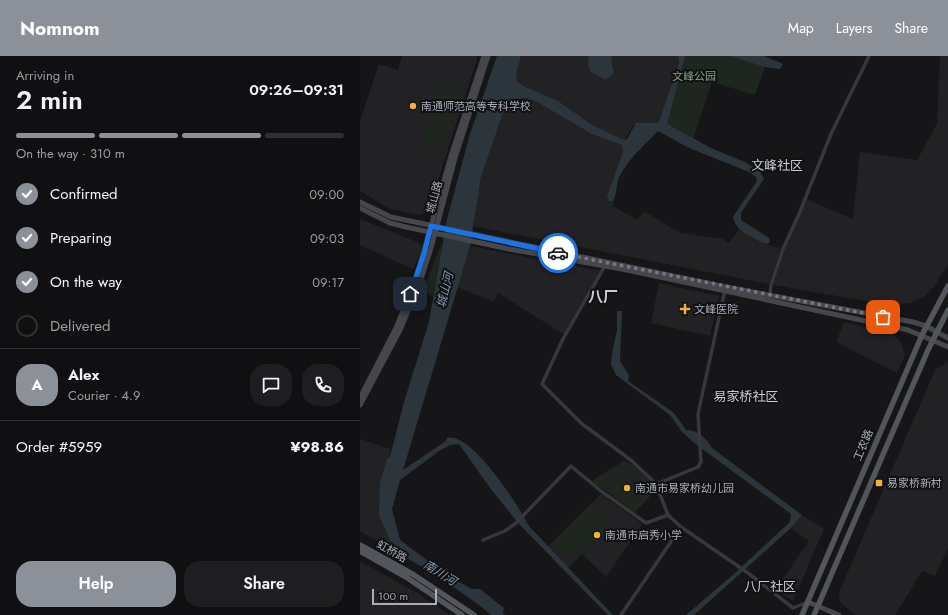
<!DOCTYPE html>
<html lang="en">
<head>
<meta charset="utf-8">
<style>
	body { margin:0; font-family:Jost,"Noto Sans SC",sans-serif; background:#1e1e20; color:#f1f3f6; height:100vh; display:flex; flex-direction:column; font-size:15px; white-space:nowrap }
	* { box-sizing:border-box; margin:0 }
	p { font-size:13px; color:#9c9d9f }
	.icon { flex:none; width:22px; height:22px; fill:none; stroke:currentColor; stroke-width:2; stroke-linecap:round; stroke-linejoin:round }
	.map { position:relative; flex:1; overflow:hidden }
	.side { display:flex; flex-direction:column; background:#101012; width:360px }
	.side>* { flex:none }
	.scale { position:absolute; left:12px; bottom:10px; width:65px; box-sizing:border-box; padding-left:4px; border:2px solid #a8adb8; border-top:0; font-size:11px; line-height:14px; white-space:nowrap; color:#a8adb8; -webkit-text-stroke:3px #111113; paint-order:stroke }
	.pin { position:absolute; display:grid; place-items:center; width:34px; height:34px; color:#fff; margin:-17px; border-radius:8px; box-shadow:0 2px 6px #0006 }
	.courier { position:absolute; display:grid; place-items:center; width:40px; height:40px; margin:-20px; border:3px solid #1a73e8; border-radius:50%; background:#fff; color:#222; box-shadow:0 1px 5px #0007 }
	.headline em { font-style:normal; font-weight:600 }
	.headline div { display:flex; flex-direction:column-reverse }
	.headline { display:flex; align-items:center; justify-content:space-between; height:68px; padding:0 16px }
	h1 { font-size:26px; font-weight:600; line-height:30px }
	.bar { display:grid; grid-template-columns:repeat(4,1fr); gap:6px 4px; align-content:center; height:48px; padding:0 16px }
	.bar i { height:5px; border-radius:3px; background:#303032 }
	.bar .current { background:#8c9099 }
	.bar p { grid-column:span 4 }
	.line { display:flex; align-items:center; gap:10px; padding:0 16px; border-top:1px solid #303032 }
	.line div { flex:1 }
	.round { display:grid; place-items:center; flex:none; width:42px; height:42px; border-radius:16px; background:#1e1e20 }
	ol { padding:0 16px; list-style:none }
	li { display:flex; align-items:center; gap:12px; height:44px }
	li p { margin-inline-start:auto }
	li .icon { padding:4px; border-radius:50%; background:#8c9099; color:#fff; stroke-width:4 }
	li:last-child { color:#9c9d9f }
	li i { width:22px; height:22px; border:2px solid #303032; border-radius:50% }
	.cta { display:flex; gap:8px; margin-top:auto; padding:8px 16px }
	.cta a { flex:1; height:46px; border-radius:16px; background:#8c9099; color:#fff; font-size:16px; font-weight:600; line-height:46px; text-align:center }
	.cta a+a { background:#1e1e20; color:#f1f3f6 }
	header { display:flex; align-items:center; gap:24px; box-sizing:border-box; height:56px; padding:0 20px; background:#8c9099; color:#fff }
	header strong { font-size:19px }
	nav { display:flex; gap:22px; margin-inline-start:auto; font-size:14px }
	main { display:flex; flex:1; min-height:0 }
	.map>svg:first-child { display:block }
	.built { fill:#222225 }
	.green { fill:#1e261f; fill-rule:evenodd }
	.water { fill:#2c353c }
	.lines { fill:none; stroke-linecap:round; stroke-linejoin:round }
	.street { stroke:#37383d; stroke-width:3.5 }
	.secondary { stroke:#45474d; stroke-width:5 }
	.primary { stroke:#53555c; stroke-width:5.5 }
	.done { stroke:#757880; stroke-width:4; stroke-dasharray:0 7.2 }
	.route { stroke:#1a73e8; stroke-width:5 }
	.poi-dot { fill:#f2b134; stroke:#111113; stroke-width:1.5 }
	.labels { text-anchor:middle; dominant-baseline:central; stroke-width:4; stroke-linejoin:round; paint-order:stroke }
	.park-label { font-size:11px; fill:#7fa381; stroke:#111113 }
	.poi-label { font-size:11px; fill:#a8adb8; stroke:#111113; text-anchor:start }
	.street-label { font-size:11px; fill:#a8adb8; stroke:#111113 }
	.water-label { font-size:12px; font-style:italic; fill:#7f9bb3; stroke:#111113 }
	.quarter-label { font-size:13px; fill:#c9ccd4; stroke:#111113 }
	.district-label { font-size:15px; font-weight:bold; fill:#c9ccd4; stroke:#111113 }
</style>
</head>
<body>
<header>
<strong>Nomnom</strong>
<nav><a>Map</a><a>Layers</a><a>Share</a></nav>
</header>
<main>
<section class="side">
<div class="headline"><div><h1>2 min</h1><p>Arriving in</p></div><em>09:26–09:31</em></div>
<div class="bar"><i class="current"></i><i class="current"></i><i class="current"></i><i></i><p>On the way · 310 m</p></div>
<ol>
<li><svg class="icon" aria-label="check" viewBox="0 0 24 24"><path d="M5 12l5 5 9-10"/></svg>Confirmed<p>09:00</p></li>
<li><svg class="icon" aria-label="check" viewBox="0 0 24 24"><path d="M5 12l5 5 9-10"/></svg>Preparing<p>09:03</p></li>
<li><svg class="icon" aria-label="check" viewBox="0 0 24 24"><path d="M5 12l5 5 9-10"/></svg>On the way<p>09:17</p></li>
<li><i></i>Delivered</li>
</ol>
<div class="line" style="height:72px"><b class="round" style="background:#8c9099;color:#fff">A</b><div><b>Alex</b><p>Courier · 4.9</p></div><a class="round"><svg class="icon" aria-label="chat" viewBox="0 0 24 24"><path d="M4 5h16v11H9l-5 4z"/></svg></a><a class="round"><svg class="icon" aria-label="phone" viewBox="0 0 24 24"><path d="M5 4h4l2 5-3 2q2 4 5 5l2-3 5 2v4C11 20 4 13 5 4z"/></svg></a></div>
<div class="line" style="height:52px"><div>Order #5959</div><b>¥98.86</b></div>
<div class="cta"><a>Help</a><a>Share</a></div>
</section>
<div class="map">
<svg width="588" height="559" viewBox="0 0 588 559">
	<rect width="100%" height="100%" fill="#161618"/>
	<!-- built -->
	<path class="built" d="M42 0H118L69 152 63 158 58 159 30 153 0 135V65L19 8 38 14Z
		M161 0H318L319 7 303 57 297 67H276L272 71 262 89 263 96 248 144 253 145V150L277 164 284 155 320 177 363 183 369 187 380 172 391 182 406 188 421 192 409 228 112 170 121 122Z
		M580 0H588V208L575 229 566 239 551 247 530 249 413 229 425 192 446 143 493 163 500 96 557 104 577 68Z
		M0 163 57 186 61 190V196L53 213 0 189Z
		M110 190 161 200 241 215 237 228 205 279 138 237 134 246 97 231Z
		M299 227 359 240 350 280 291 267Z
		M484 266 534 279 540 285 545 299 537 317 476 286Z
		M588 306V492L575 520 562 515 535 559H496L482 548 479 543 480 534 575 314Z
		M0 383 31 393 19 460 25 472 18 485 0 475Z
		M264 405 272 408 293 428 295 435 275 456 232 425Z
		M241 438 282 468 246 521 222 498 208 512 187 491Z
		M442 459 464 473 433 545 415 534 449 485 431 472Z
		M0 505 59 538 90 559H0Z"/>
	<!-- green -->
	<path class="green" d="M318 0H404L423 8 420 13 405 11 395 39 352 26 333 83 299 65 319 7Z
		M87 29 95 31 99 40 82 88 79 91 70 92 63 86 61 80 78 32Z
		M83 187 73 240 63 236 78 195Z
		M264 405C276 410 291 423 295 435L275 456 232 425ZM247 416 264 423 265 421 267 422 270 416 281 421 283 425 279 428 272 424 268 432 244 423Z
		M235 447 237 450 232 455 239 456 245 462 244 475 219 500H206L200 494 199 487 195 491 193 488Z
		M25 472 34 491 42 499 18 485Z"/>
	<!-- water -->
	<path class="water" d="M137 0H161L156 19 157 25 163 30 198 45 232 69 264 84 267 83 276 67H297L299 65 319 7 318 0H325L307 68 353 93 385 106 400 116 404 123 381 157V164L409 182 410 186 406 188C394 183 375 175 373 161L397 125 396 121 389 116 329 92 298 75C284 90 269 102 259 121 256 129 257 138 253 145H249L247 140 263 96 262 89 232 78 172 43 162 42 146 48 121 121 110 190 43 414 86 385 87 382C111 375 159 450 168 469L253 559H248L159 468 130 432 99 388 90 389 79 395 40 424 32 453 40 484 88 520 112 533H120L144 552 143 557 145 559H131L119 549 85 525 42 499 34 492 19 460 20 426 27 403 30 401 44 346 69 266 87 163 110 78Z
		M229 0H252L251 6 254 16 251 20 245 23 231 16 228 9Z
		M371 0H404L423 8 420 13 405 11Z
		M257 255H262L260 305 269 319 268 325 314 357 326 374C338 374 346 382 352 392L442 459 431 472 334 559H326L375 517 430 466 431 458 333 386 322 376 310 359 256 319 254 315 251 308 252 298 257 274Z"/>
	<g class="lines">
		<!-- street -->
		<path class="street" d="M246 208 203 283 182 328 221 367 272 405 296 428 308 459 321 471 388 517 433 552 448 546
			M410 239 411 229 423 193 439 158 471 78 509 0
			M296 428 338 411 341 406 338 358 365 234
			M123 484 145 475 156 467 211 410 241 435 286 467 308 459
			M261 559 321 471"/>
		<!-- secondary -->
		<path class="secondary" d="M0 146 31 161 366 231 553 266 566 270 588 282
			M0 152 30 167 46 171 149 193 262 213 548 274 588 291
			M0 342 36 272 55 226 91 100 124 0
			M0 349 40 274 60 226 71 192 95 102 128 0
			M448 546 479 559"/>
		<!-- primary -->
		<path class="primary" d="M0 489 54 519 114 559
			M0 495 46 521 102 559
			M442 559 562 279 588 230
			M454 559 568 294 588 254"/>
	</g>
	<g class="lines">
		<!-- done -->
		<path class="done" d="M198 197 523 261"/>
		<!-- route -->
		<path class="route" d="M50 238 64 198 71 170 198 197"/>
	</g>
	<!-- markers -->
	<g class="poi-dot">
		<circle cx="53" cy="50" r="4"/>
		<path d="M323 247h4v4h4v4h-4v4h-4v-4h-4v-4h4z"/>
		<rect x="515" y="423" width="8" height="8" rx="2"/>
		<circle cx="267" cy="432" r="4"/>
		<circle cx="237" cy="479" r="4"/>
	</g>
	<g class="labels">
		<!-- park labels -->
		<g class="park-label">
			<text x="334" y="20">文峰公园</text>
		</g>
		<!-- poi labels -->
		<g class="poi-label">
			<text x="61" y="50">南通师范高等专科学校</text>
			<text x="334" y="253">文峰医院</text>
			<text x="527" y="427">易家桥新村</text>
			<text x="275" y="432">南通市易家桥幼儿园</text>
			<text x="245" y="479">南通市启秀小学</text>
		</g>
		<!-- street labels -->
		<g class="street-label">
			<text transform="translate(74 141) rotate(-75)">城山路</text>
			<text transform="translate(503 389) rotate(-67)">工农路</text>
			<text transform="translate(32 495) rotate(29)">虹桥路</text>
		</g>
		<!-- water labels -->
		<g class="water-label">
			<text transform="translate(85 234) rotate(-76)">城山河</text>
			<text transform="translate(80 517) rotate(32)">南川河</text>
		</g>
		<!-- quarter labels -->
		<g class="quarter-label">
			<text x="417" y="109">文峰社区</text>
			<text x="386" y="340">易家桥社区</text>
			<text x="410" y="530">八厂社区</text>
		</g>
		<!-- district labels -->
		<g class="district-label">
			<text x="243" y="241">八厂</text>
		</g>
	</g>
</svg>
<div class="scale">100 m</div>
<div class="pin" style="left:523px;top:261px;background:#ea580c"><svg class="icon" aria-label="bag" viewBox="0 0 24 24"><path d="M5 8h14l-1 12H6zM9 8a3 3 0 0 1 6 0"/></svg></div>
<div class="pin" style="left:50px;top:238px;background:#1f2937"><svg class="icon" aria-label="home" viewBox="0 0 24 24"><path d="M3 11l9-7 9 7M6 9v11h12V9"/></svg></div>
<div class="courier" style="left:198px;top:197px"><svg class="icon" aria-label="car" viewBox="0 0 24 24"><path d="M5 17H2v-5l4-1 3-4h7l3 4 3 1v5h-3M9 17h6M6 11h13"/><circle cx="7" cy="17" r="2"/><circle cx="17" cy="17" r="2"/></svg></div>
</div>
</main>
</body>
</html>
